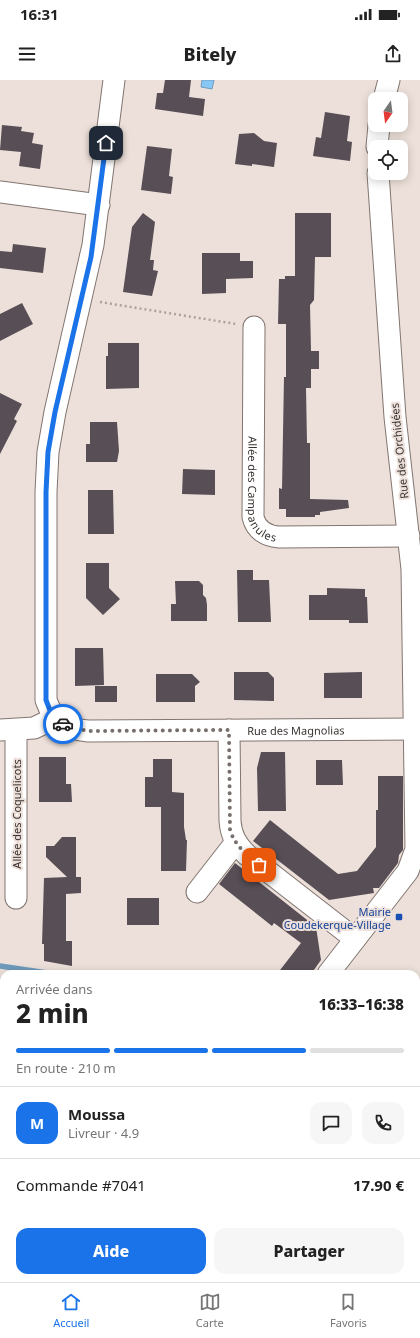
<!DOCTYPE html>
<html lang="fr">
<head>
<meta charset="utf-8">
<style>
	body { margin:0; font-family:"Noto Sans",sans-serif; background:#f6f6f6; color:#222; height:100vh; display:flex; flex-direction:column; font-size:15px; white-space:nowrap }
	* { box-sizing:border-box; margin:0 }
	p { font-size:13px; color:#767676 }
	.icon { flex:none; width:22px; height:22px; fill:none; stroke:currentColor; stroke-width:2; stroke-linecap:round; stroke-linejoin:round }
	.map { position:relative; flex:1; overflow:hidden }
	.side { position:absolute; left:0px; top:890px; width:420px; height:312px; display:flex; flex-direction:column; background:#fff; border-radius:12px 12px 0 0; box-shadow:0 2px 10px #0003 }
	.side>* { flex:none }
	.needle { width:26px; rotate:194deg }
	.controls { position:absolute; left:368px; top:12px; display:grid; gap:8px }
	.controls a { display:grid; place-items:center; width:40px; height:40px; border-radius:8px; background:#fff; box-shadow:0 2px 10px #0003; font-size:20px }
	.pin { position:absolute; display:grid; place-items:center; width:34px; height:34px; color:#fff; margin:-17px; border-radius:8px; box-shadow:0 2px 6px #0006 }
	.courier { position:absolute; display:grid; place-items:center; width:40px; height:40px; margin:-20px; border:3px solid #1a73e8; border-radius:50%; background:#fff; color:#222; box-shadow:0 1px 5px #0007 }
	.head em { font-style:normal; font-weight:800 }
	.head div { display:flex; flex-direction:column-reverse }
	.head { display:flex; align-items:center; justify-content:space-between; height:68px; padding:0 16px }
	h1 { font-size:26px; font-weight:800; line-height:30px }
	.bar { display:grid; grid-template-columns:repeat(4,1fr); gap:6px 4px; align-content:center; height:48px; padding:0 16px }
	.bar i { height:5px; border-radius:3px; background:#e0e0e0 }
	.bar .active { background:#1a73e8 }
	.bar p { grid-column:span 4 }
	.line { display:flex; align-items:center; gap:10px; padding:0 16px; border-top:1px solid #e0e0e0 }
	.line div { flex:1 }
	.round { display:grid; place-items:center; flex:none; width:42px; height:42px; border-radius:12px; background:#f6f6f6 }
	.primary-button { display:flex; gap:8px; margin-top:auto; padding:8px 16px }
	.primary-button a { flex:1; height:46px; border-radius:12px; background:#1a73e8; color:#fff; font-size:16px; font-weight:800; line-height:46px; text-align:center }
	.primary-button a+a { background:#f6f6f6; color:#222 }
	.status { display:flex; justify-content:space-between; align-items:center; height:28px; padding:0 20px; background:#fff; direction:ltr }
	.status svg { height:11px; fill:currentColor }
	header { display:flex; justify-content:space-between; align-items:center; height:52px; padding:0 16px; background:#fff; font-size:18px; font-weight:800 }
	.tabs { display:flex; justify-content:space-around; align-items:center; height:56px; border-top:1px solid #e0e0e0; background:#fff; font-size:11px; color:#767676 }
	.tabs a { display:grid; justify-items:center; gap:2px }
	.tabs .active { color:#1a73e8 }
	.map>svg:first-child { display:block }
	.water { fill:#87c7f6; stroke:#6f9abb }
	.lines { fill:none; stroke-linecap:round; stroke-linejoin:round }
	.stream { stroke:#6f9abb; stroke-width:5.5 }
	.building { fill:#574e56 }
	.minor-casing { stroke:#827570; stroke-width:23 }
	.path { stroke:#aba19c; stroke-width:2.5; stroke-dasharray:2 3; stroke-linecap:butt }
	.minor { stroke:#fff; stroke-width:21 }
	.done { stroke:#776f6c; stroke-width:4; stroke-dasharray:0 7.2 }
	.route { stroke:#1a73e8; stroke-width:5 }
	.transit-dot { fill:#1a4fb4; stroke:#ede0da; stroke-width:1.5 }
	.labels { text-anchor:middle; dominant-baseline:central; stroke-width:4; stroke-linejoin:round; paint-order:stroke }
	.street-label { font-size:11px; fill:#373230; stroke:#ede0da }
	.transit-label { font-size:11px; fill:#164399; stroke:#ede0da; text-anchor:end }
</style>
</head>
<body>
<div class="status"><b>16:31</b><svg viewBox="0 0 49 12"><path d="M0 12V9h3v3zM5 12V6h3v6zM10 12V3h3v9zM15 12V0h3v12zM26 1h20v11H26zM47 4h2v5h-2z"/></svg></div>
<header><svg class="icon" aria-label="menu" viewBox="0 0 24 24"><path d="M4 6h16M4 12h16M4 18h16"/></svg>Bitely<svg class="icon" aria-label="share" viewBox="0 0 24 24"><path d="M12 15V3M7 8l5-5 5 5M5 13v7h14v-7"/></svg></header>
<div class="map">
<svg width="420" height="1202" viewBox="0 0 420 1202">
	<rect width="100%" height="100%" fill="#ede0da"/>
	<!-- water -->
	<path class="water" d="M202 0H214L212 9 201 7Z"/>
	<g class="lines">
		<!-- stream -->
		<path class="stream" d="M0 886 54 894"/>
	</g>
	<!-- building -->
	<path class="building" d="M165 0H191L189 17 205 19 203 36 155 29 157 13H163Z
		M325 32 350 36 347 61 352 62 350 81 313 76 316 57 321 58Z
		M2 45 22 47 21 51 34 53 32 63 43 65 40 89 19 86 21 72 0 70Z
		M254 53 264 61 277 63 274 87 252 84V86L235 84 239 54Z
		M147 66 172 69 169 96 173 97 171 114 141 110Z
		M143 133 155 142 150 180H154L153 190 158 191 152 216 123 212 132 147Z
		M295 133H331V177H315L314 220 310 225 311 271H319V289H311V308H306L307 363H310V419L348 420 349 428 320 432V435H315V437H286V429H279V408L282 409 284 297H286V244H278L279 199H285V196H295Z
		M13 164 46 168 43 193 0 188V171L12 172Z
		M202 173H240V181H253V198L226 199V213L202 214Z
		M22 223 33 244 0 261V234Z
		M108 263H139V308L106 309V276H108Z
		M0 313 22 324 14 339 17 341 0 374Z
		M90 342H117L119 371 117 382H86V364H90Z
		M183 389 215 390V415L182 414Z
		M88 410H113L114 454H88Z
		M86 483H109V508L120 519 103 535 86 518Z
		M237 490H253V500H269L271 542H238Z
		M175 501H199L203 505V515L206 518 207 525V541H171V524H176Z
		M327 508 365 509V517H367L368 543H349V540H309V515H327Z
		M75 568H103L104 605 75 606Z
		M234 592H268L274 598V621L234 620Z
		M362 592V618H324V593Z
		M156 594H192L200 602 195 606V622H156Z
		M95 606H117V622H95Z
		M261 672H285L286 731H258L257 688Z
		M39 677H66V704H71L72 722H39Z
		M153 679H172V712L184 713V747L186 760H187L186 791H161V727H145V697H153Z
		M316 680H342L343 705H316Z
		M378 696H403V770L399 775 398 783 379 808H373L374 813 329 820 253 761 270 740 338 794 357 791 376 767V730H378Z
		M62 757H76V797H81V813L66 814V861H72V886L44 881V864H42L44 798 67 797 46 777V766H54Z
		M235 783 316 847 321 880 311 894H277L301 863 274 843 272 846 219 804Z
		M127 818H159V845H127Z"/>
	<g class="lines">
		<defs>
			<g id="minor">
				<path id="s1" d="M114 0 93 165 55 332 48 372 46 412V620C53 641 67 649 88 651L420 649"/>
				<path d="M384 19 389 0"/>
				<path d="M377 67 379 45"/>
				<path d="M0 112 99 125"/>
				<path id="s2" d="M254 247 253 437C256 450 266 456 279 457L409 456"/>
				<path d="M0 650 34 648 55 638"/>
				<path d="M229 650 230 741C231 756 237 765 247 775L355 859"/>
				<path d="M197 812 236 762"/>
				<path d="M16 818V650"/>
				<path d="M328 894 408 791 416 769 412 489 395 337 378 93"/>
				<path d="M416 1032 420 1034"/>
				<path d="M247 1198 248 1202"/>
			</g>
		</defs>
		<!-- minor casing -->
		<use href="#minor" class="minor-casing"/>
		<!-- path -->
		<path class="path" d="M100 222 236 244"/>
		<!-- minor -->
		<use href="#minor" class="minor"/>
	</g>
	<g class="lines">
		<!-- done -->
		<path class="done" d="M63 644 73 648 88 651 229 650 230 750C235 766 247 775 259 785"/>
		<!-- route -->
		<path class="route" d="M63 644 51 633 46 620V412L48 372 55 332 91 177 106 63"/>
	</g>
	<!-- markers -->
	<rect class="transit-dot" x="395" y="833" width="8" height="8" rx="2"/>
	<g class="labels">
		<!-- street labels -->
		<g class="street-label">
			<text transform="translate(399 371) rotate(-96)">Rue des Orchidées</text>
			<text stroke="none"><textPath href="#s2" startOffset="166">Allée des Campanules</textPath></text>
			<text stroke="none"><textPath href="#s1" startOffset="890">Rue des Magnolias</textPath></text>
			<text transform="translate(16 734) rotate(-90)">Allée des Coquelicots</text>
		</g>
		<!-- transit labels -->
		<g class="transit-label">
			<text x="391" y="831">Mairie<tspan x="391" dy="13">Coudekerque-Village</tspan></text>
		</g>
	</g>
</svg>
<div class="controls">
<a><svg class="needle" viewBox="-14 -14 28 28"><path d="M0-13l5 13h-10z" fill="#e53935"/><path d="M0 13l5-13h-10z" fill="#767676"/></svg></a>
<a><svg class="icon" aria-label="locate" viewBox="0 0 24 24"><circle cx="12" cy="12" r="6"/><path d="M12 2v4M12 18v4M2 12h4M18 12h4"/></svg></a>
</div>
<div class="pin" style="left:259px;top:785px;background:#ea580c"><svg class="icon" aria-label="bag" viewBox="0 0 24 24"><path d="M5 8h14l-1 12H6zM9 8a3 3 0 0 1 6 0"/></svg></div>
<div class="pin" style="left:106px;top:63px;background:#1f2937"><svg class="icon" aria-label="home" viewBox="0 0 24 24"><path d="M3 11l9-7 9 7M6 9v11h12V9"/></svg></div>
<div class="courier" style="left:63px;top:644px"><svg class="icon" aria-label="car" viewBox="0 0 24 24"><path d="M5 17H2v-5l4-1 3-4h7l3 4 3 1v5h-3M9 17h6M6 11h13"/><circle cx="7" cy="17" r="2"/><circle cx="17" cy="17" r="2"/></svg></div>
<section class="side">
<div class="head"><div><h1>2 min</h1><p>Arrivée dans</p></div><em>16:33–16:38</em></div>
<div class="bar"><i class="active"></i><i class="active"></i><i class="active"></i><i></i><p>En route · 210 m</p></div>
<div class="line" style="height:72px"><b class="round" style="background:#1a73e8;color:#fff">M</b><div><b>Moussa</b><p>Livreur · 4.9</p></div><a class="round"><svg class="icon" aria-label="chat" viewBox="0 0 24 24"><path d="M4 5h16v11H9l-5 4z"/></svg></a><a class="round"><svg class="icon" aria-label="phone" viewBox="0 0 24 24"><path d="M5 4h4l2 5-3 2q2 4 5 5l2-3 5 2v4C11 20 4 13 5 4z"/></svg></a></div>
<div class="line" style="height:52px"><div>Commande #7041</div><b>17.90 €</b></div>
<div class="primary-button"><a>Aide</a><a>Partager</a></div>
</section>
</div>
<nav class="tabs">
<a class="active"><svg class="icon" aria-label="home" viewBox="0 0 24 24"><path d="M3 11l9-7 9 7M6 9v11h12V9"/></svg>Accueil</a>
<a><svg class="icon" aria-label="map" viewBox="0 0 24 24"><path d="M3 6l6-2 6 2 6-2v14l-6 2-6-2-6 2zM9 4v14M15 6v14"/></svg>Carte</a>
<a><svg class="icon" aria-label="saved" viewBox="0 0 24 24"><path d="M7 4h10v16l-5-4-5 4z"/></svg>Favoris</a>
</nav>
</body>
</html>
